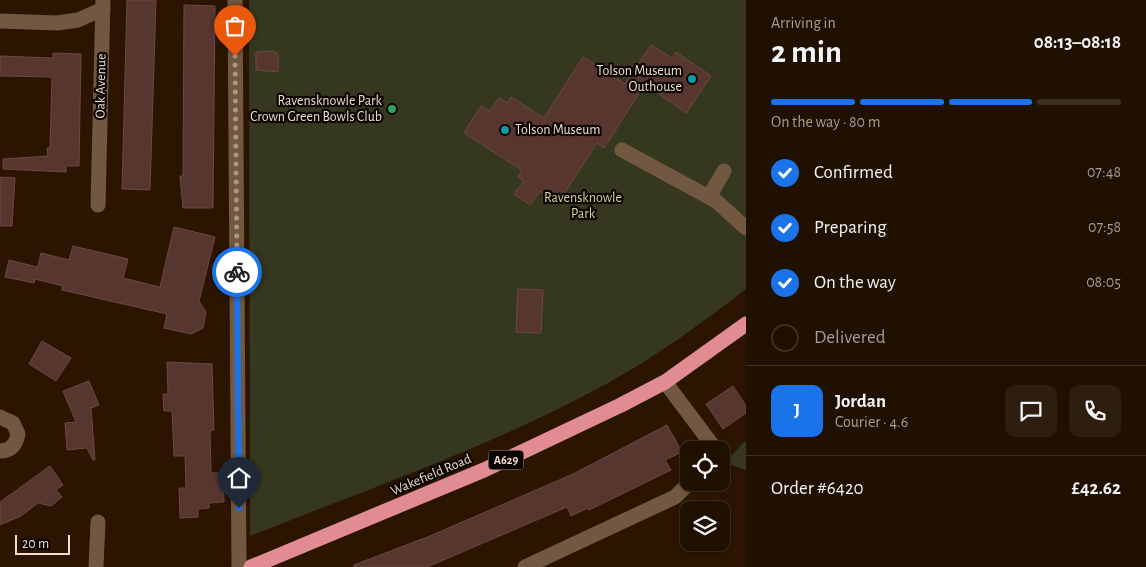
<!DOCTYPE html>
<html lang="en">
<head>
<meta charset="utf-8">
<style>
	body { margin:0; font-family:"Alegreya Sans",sans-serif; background:#2d1e0f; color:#f1f3f6; height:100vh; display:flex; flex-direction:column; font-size:19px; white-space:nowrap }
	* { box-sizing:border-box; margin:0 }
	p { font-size:16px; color:#a29d99 }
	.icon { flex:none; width:28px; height:28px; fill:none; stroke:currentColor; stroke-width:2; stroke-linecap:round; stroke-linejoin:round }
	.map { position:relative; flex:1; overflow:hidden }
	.side { display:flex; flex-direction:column; background:#201000; width:400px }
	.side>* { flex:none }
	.controls { position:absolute; left:680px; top:441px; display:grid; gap:10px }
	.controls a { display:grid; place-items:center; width:50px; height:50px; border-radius:10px; background:#201000; box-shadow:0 1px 4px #0004,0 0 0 1px #3d3022; font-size:25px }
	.scale { position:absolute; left:15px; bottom:12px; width:55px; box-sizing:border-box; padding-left:5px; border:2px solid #edded0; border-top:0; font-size:14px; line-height:18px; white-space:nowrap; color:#edded0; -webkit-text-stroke:4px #0c0400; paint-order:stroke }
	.pin { position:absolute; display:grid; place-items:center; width:42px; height:42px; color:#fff; margin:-51px -21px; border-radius:50% 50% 50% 0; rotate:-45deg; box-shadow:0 0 5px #0007 }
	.pin .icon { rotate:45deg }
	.courier { position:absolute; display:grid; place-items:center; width:50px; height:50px; margin:-25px; border:4px solid #1a73e8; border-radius:50%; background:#fff; color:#222; box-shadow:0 1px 6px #0007 }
	.overview em { font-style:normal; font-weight:700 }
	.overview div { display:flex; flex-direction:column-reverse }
	.overview { display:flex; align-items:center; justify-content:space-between; height:85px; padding:0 25px }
	h1 { font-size:32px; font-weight:700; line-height:38px }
	.bar { display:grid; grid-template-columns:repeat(4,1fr); gap:8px 5px; align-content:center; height:60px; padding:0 25px }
	.bar i { height:6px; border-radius:4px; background:#3d3022 }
	.bar .on { background:#1a73e8 }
	.bar p { grid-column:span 4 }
	.line { display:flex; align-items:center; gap:12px; padding:0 25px; border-top:1px solid #3d3022 }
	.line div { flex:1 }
	.round { display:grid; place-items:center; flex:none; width:52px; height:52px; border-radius:10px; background:#2d1e0f }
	ol { padding:0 25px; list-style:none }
	li { display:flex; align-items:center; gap:15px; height:55px }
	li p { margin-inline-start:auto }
	li .icon { padding:5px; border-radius:50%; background:#1a73e8; color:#fff; stroke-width:4 }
	li:last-child { color:#a29d99 }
	li i { width:28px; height:28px; border:2px solid #3d3022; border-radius:50% }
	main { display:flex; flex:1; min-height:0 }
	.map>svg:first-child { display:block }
	.green { fill:#36371f }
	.building { fill:#57362f; stroke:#6c4942 }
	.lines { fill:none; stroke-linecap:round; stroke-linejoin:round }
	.minor { stroke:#725840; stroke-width:15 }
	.highway { stroke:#e18c93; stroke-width:15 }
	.done { stroke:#a99887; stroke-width:5; stroke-dasharray:0 9 }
	.route { stroke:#1a73e8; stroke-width:6 }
	.culture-dot { fill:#0f9aa8; stroke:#0c0400; stroke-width:2 }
	.leisure-dot { fill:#2e9e5b; stroke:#0c0400; stroke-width:2 }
	.labels { text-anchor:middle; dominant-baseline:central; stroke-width:4.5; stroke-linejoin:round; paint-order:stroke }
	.shield { fill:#0c0400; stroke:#aa9d92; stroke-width:1 }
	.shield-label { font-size:12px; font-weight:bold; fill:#edded0 }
	.poi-label { font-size:14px; fill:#edded0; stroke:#0c0400; text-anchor:end }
	.street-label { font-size:14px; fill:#edded0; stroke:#0c0400 }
	.park-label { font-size:14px; fill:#d4d79e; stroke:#0c0400 }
</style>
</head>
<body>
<main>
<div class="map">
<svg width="746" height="567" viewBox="0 0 746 567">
	<rect width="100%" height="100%" fill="#2b1500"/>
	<!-- green -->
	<path class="green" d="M249 0H746V289C702 323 657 356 608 383 495 445 371 488 250 536Z
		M746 441V470L724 463 744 442Z"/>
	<!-- building -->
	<path class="building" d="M127 0H156L150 190 122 189Z
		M184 5 215 6 213 208H183L180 176H183Z
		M651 45 672 58 676 52 711 76 686 113 652 89 650 92 643 87 604 148 597 143 558 203 540 191 530 205 514 194 524 181 518 177 522 170 464 133 481 106 490 111 499 98 508 103 511 97 544 118 583 57 625 84Z
		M273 51 278 54V72L256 70V52Z
		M53 53 81 54 79 166H66V172L3 169V159L48 156 47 148H50L52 77 0 76V56L53 58Z
		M0 177 15 178 12 226H0Z
		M174 227 215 237 199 301 206 312 203 328 191 334 164 328 167 314 62 290 63 286 35 279 34 283 5 277 9 260 37 267V270L41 253 69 260 73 246 128 259 123 278 160 287Z
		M518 289 543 290 541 333 516 332Z
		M42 341 71 358 56 381 29 364Z
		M167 362 212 364 214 430 210 431 211 473H223L224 502 209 503V508L198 509V517L180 518 179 488H186L185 456H174L172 411H164L163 394H168Z
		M89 381 99 405 91 408 95 460H93L87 448 67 450 65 423 76 422 63 391Z
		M733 386 746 406V413L723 429 706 404Z
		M667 425 682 452 665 460 671 470 589 510 588 508 571 516 567 507 427 567H354V565L430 536 573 474Z
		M50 466 63 485 56 490 62 497 51 506 38 503 21 516 0 525V502Z"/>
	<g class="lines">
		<!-- minor -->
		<path class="minor" d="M235 0 239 567
			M0 21 57 23 78 20 103 9
			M622 150 716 201 746 228
			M709 197 724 171
			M98 205 103 0
			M665 382 716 450
			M0 417 13 423 18 434C16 444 11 451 0 451
			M96 567 98 522
			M525 567 675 497 690 482"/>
		<!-- highway -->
		<path class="highway" d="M251 567 484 470 621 405 665 382 746 324"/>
	</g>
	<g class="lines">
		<!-- done -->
		<path class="done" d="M235 56 237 272"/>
		<!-- route -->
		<path class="route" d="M237 272 239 508"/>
	</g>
	<!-- markers -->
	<g class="culture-dot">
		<circle cx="692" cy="79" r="5"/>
		<circle cx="505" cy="130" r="5"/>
	</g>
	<circle class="leisure-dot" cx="392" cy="109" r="5"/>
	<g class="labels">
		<!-- shield labels -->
		<rect class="shield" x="488.5" y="450.5" width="35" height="19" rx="4"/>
		<g class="shield-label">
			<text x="506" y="460">A629</text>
		</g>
		<!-- poi labels -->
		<g class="poi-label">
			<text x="682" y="71">Tolson Museum<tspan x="682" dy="16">Outhouse</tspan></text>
			<text x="382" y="101">Ravensknowle Park<tspan x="382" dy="16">Crown Green Bowls Club</tspan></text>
			<text x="515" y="130" text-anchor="start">Tolson Museum</text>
		</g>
		<!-- street labels -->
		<g class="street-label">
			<text transform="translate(101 86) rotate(-89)">Oak Avenue</text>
			<text transform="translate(431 475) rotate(-23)">Wakefield Road</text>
		</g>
		<!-- park labels -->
		<g class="park-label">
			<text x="583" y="198">Ravensknowle<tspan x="583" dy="16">Park</tspan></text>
		</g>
	</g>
</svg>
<div class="controls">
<a><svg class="icon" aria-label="locate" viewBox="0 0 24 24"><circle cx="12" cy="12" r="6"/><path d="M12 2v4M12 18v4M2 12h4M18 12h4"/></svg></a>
<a><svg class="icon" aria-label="layers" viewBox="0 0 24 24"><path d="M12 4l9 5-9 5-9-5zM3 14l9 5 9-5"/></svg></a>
</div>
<div class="scale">20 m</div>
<div class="pin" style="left:235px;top:56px;background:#ea580c"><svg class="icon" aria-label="bag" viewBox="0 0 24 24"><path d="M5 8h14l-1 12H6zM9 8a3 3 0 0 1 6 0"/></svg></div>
<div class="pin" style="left:239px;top:508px;background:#1f2937"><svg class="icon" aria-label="home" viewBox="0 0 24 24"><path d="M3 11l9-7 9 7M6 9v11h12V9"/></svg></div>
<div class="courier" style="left:237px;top:272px"><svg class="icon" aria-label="bike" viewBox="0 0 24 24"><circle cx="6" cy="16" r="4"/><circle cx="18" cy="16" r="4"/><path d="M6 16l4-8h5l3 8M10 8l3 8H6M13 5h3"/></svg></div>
</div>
<section class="side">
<div class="overview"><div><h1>2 min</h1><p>Arriving in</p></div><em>08:13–08:18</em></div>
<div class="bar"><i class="on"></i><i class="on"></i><i class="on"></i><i></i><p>On the way · 80 m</p></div>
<ol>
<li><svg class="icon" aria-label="check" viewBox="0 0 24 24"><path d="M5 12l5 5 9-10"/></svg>Confirmed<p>07:48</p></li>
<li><svg class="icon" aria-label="check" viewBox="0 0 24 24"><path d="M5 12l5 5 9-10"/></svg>Preparing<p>07:58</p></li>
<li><svg class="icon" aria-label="check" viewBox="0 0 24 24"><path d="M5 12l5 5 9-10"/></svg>On the way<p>08:05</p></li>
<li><i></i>Delivered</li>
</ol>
<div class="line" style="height:90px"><b class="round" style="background:#1a73e8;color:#fff">J</b><div><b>Jordan</b><p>Courier · 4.6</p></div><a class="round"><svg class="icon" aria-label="chat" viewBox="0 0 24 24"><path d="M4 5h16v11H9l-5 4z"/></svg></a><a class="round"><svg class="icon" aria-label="phone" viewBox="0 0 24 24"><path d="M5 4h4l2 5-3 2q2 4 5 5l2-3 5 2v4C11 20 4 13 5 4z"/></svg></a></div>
<div class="line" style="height:65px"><div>Order #6420</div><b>£42.62</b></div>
</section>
</main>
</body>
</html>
